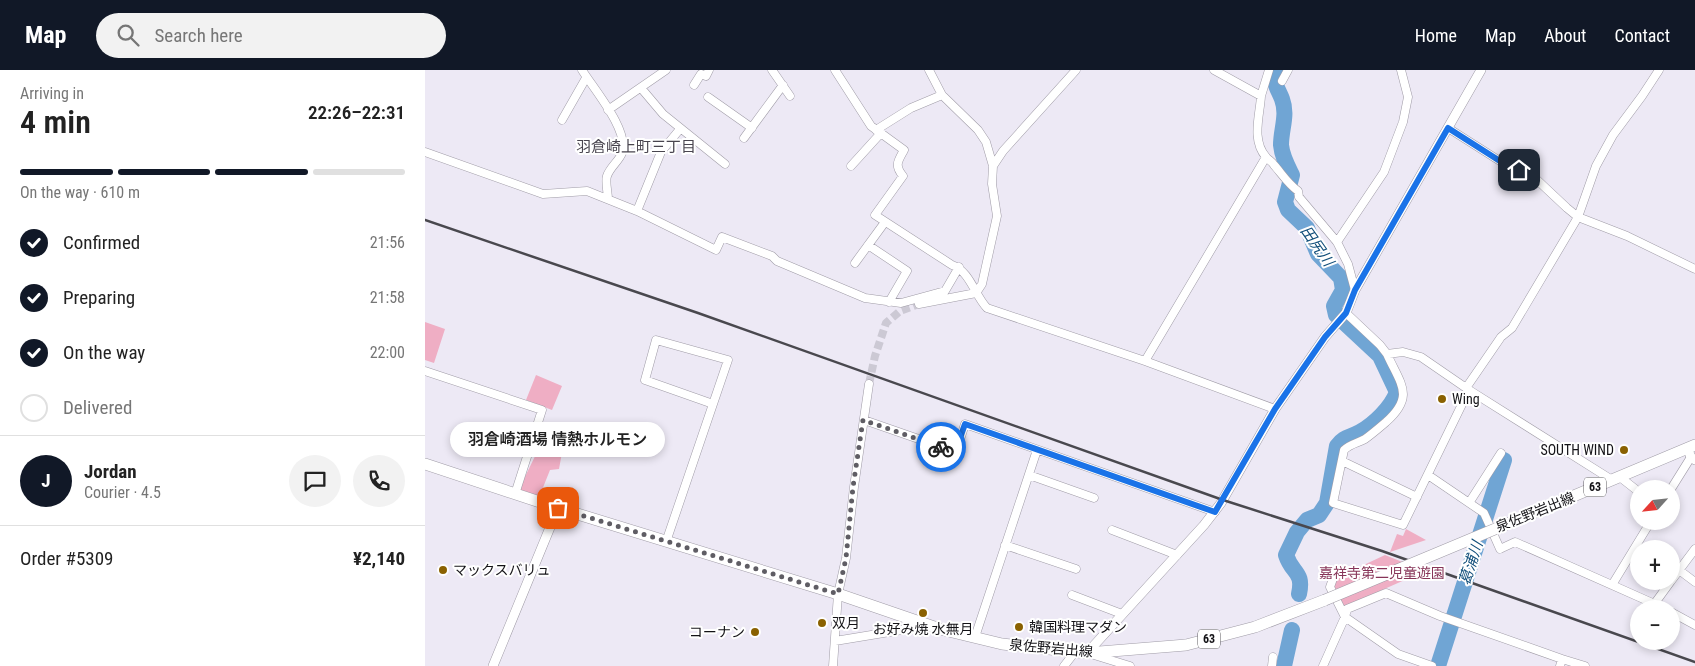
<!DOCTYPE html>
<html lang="en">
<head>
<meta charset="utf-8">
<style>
	body { margin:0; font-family:"Roboto Condensed","Noto Sans JP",sans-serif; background:#f2f2f2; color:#222; height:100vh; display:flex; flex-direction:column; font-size:19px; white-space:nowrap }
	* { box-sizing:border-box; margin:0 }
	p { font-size:16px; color:#767676 }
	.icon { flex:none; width:28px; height:28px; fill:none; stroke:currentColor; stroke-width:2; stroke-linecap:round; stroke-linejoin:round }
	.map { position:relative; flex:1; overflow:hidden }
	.drawer { display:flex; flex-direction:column; background:#fff; width:425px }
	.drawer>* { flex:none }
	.needle { width:32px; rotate:243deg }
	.controls { position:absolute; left:1205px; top:410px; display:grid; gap:10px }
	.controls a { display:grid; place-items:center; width:50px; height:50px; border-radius:50%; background:#fff; box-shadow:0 2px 8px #0003; font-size:25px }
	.pin { position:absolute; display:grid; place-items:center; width:42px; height:42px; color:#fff; margin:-21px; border-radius:10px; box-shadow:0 2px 8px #0006 }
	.courier { position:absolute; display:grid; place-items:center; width:50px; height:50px; margin:-25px; border:4px solid #1a73e8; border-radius:50%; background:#fff; color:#222; box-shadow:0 1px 6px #0007 }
	.bubble { position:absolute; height:35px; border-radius:18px; background:#fff; box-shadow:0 2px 8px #0003; font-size:16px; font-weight:600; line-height:35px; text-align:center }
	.summary em { font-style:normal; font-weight:600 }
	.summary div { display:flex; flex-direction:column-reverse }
	.summary { display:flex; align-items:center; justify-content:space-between; height:85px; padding:0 20px }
	h1 { font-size:32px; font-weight:600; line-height:38px }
	.bar { display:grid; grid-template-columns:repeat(4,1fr); gap:8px 5px; align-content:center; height:60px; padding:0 20px }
	.bar i { height:6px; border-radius:4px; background:#e0e0e0 }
	.bar .current { background:#111827 }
	.bar p { grid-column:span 4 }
	.line { display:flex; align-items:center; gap:12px; padding:0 20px; border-top:1px solid #e0e0e0 }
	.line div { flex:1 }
	.round { display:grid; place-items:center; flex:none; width:52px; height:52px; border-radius:26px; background:#f2f2f2 }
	ol { padding:0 20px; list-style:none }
	li { display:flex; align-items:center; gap:15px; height:55px }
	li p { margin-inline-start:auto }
	li .icon { padding:5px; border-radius:50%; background:#111827; color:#fff; stroke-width:4 }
	li:last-child { color:#767676 }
	li i { width:28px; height:28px; border:2px solid #e0e0e0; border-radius:50% }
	header { display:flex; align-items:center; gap:30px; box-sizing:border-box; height:70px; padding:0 25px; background:#111827; color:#fff }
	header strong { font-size:24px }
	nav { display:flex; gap:28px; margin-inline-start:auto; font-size:18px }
	.search { width:350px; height:45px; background:#f2f2f2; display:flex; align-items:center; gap:12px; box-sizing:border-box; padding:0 18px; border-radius:28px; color:#767676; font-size:19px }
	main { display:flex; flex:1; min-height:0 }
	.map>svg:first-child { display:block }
	.green { fill:#efaec4 }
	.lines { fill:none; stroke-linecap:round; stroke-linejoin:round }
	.river { stroke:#70a5d4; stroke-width:16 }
	.minor-tunnel { stroke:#ccc9d4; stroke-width:8; stroke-dasharray:8 4; stroke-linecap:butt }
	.minor-casing { stroke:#a09ca7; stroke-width:9 }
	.tertiary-casing { stroke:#a09ca7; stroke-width:10 }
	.primary-casing { stroke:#a09ca7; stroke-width:12 }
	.minor { stroke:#fff; stroke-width:8 }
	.tertiary { stroke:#fff; stroke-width:9 }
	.primary { stroke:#fff; stroke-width:11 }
	.rail { stroke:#49484e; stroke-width:2.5 }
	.primary-bridge-casing { stroke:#a09ca7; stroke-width:12; stroke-linecap:butt }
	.primary-bridge { stroke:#fff; stroke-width:11 }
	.done { stroke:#5f5d64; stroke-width:5; stroke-dasharray:0 9 }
	.route { stroke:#1a73e8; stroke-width:6 }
	.poi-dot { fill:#8a6101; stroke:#fff; stroke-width:2 }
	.labels { text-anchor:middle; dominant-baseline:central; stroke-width:4; stroke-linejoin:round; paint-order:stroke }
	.shield { fill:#fff; stroke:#5a595c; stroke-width:1 }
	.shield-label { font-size:12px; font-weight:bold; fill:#131216 }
	.poi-label { font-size:14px; fill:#131216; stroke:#fff; text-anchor:start }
	.street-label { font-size:14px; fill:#131216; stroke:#fff }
	.park-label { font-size:14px; fill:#873458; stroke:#fff }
	.neighbourhood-label { font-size:15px; fill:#49454f; stroke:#fff }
	.water-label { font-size:15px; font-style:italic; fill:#124f7b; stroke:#fff }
</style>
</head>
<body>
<header>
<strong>Map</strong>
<div class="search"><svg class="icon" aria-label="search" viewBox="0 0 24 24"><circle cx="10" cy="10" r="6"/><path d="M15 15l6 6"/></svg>Search here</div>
<nav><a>Home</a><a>Map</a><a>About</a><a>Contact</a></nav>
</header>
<main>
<section class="drawer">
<div class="summary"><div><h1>4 min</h1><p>Arriving in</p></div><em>22:26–22:31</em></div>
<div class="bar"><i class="current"></i><i class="current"></i><i class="current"></i><i></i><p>On the way · 610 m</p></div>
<ol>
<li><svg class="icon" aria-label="check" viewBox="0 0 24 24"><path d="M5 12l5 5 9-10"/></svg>Confirmed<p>21:56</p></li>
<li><svg class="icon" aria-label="check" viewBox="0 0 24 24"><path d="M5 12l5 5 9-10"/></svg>Preparing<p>21:58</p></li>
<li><svg class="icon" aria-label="check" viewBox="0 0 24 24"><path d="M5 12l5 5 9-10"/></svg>On the way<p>22:00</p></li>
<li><i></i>Delivered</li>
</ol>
<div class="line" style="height:90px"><b class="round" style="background:#111827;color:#fff">J</b><div><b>Jordan</b><p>Courier · 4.5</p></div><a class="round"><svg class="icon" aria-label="chat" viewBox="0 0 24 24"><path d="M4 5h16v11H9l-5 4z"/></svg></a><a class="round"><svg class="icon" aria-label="phone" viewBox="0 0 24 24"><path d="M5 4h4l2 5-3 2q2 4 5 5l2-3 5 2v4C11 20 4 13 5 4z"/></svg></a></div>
<div class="line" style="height:65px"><div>Order #5309</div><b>¥2,140</b></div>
</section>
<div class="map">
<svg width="1270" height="596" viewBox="0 0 1270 596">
	<rect width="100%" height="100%" fill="#ede9f5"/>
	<!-- green -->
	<path class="green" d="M0 252 20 259 9 293 0 290Z
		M111 305 137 316 127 340 101 330Z
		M117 372 138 377 134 399 125 400 113 430 92 423Z
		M981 459 1001 470 965 482 972 464 978 466Z
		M960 485 1000 501 921 536 912 532 905 518 911 508Z"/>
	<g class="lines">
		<!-- river -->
		<path class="river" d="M853 0C846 12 853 18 857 29 863 45 856 59 856 75 857 86 862 95 867 105L860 132 863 140 882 158 893 184 916 208 918 220 909 236 911 245 955 286 972 322C966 338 949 354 935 362 925 368 919 366 912 376L902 433 894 445 882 450 872 462 861 485C867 504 879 501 874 524
			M859 596 867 560
			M1013 596 1079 390"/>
		<!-- minor-tunnel -->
		<path class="minor-tunnel" d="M444 314 450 286 461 253 475 241 494 234"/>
		<defs>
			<path id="minor" d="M157 0C168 18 205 61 197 83 194 91 185 97 182 106 180 112 183 123 183 129
				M347 0 365 26
				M410 0 446 56 479 80C473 91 469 95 478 106L450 145 527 195C545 201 550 226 562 238L720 291 850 339
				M504 0 517 25 553 60 561 72 568 96 567 114 572 146 557 214 551 223
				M789 0 836 26C835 45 826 70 841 87 843 90 847 91 849 95 857 104 863 114 873 121L874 127 912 172 923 194 930 220
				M857 11 863 0
				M269 15 276 4 281 6 284 0
				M216 18 238 44 300 94
				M836 26 844 0
				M283 27 327 58
				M183 40 241 0
				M137 50 161 8
				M1023 58 1078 93 1110 108 1142 138 1153 147 1202 166 1270 199
				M451 60 486 38 517 25
				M319 68 358 15
				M0 82 118 124 162 121 212 141 291 180 297 167 347 186 352 191 440 228 476 233 520 221 534 197
				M426 96 456 63
				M568 96 578 81 651 0
				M212 141 236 82 255 59
				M912 172 959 102 978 52 983 27 976 0
				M443 175 482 201 464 232
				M430 193 460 152
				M494 234 551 223
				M921 243 955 275 962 284 978 282 996 287 1044 320 1187 410
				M962 284C976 315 990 326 961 352 954 358 947 364 940 369 933 373 925 374 919 380L908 433 978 455 1044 320
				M720 291 841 87
				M0 301 117 340 90 424
				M1041 318 1076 267 1087 258 1153 147 1171 96 1188 65 1217 26 1234 0
				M439 350 531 382 540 354 790 442
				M917 391 992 427
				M604 405 669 428
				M1003 405 1059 443 1075 479 1090 472 1241 539
				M1195 407 1214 422
				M1246 419 1266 387
				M1044 433 1076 383
				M687 460 752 485
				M241 472 303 290 231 270 220 310 288 334
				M580 475 651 499
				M1254 500 1270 512
				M910 503 905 517 920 547 973 584 1007 596
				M1246 511 1270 479
				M1187 515 1226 451
				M647 525 697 544
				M1230 533 1246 511
				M1246 542 1270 555
				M550 567 612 380
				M410 571 501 556
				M669 585 705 596
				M408 596 413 524 421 488 429 417 444 314
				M639 596 650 582
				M847 596 848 587
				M898 596 920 547 922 539 961 523 1015 546 1137 589
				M1135 596 1137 589 1160 596"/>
			<path id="tertiary" d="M1262 378 1266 387 1270 390
				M662 583 779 455 796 433 850 339 900 267 921 243 930 220 1056 0
				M68 596 133 438"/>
			<path id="primary" d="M0 394 133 438 413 524 515 559 577 574 662 583 761 575 830 557 900 530
				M1070 459 1270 375"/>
		</defs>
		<!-- minor casing -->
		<use href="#minor" class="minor-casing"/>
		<!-- tertiary casing -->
		<use href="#tertiary" class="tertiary-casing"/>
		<!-- primary casing -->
		<use href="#primary" class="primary-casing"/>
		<!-- minor -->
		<use href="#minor" class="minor"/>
		<!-- tertiary -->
		<use href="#tertiary" class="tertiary"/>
		<!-- primary -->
		<use href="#primary" class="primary"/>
		<!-- rail -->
		<path class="rail" d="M0 150 273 243 798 430 957 481 1270 592"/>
		<defs>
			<path id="primary-bridge" d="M900 530 1070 459"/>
		</defs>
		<!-- primary-bridge casing -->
		<use href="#primary-bridge" class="primary-bridge-casing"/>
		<!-- primary-bridge -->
		<use href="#primary-bridge" class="primary-bridge"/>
	</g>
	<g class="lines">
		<!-- done -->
		<path class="done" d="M133 438 413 524 421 488 428 417 438 350 516 377"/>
		<!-- route -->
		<path class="route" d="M516 377 530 382 540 354 790 442 850 339 900 267 921 243 930 220 1023 58 1078 93 1094 100"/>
	</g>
	<!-- markers -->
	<g class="poi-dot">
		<circle cx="1017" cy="329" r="5"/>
		<circle cx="1199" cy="380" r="5"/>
		<circle cx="18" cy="500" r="5"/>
		<circle cx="498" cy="543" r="5"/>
		<circle cx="397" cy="553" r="5"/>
		<circle cx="594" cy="557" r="5"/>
		<circle cx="330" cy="562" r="5"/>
	</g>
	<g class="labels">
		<!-- shield labels -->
		<g class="shield">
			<rect x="1159" y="407.5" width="22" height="19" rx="4"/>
			<rect x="773" y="559.5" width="22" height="19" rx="4"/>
		</g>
		<g class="shield-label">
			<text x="1170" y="417">63</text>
			<text x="784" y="569">63</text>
		</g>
		<!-- poi labels -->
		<g class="poi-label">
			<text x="1027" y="329">Wing</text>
			<text x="1189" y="380" text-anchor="end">SOUTH WIND</text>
			<text x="28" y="500">マックスバリュ</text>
			<text x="407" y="553">双月</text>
			<text x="604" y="557">韓国料理マダン</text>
			<text x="498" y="559" text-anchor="middle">お好み焼 水無月</text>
			<text x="320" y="562" text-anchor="end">コーナン</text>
		</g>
		<!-- street labels -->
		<g class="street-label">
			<text transform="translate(1110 442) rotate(-22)">泉佐野岩出線</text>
			<text transform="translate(626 578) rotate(5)">泉佐野岩出線</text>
		</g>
		<!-- park labels -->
		<g class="park-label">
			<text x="957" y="503">嘉祥寺第二児童遊園</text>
		</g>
		<!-- neighbourhood labels -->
		<g class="neighbourhood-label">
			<text x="211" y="77">羽倉崎上町三丁目</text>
		</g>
		<!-- water labels -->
		<g class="water-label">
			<text transform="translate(892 176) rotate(55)">田尻川</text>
			<text transform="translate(1046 493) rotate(-72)">葛浦川</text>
		</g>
	</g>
</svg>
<div class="controls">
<a><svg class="needle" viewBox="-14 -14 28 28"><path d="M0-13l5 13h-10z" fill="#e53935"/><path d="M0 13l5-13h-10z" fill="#767676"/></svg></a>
<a>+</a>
<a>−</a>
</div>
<div class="pin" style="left:133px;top:438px;background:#ea580c"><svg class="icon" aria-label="bag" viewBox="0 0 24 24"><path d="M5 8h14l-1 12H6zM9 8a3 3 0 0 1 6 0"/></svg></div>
<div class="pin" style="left:1094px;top:100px;background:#1f2937"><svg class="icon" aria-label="home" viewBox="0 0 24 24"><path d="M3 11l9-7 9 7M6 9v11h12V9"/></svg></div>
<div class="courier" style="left:516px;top:377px"><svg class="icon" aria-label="bike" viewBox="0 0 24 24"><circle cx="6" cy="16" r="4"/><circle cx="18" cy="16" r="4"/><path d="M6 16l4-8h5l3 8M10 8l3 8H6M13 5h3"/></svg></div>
<div class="bubble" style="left:25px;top:352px;width:215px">羽倉崎酒場 情熱ホルモン</div>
</div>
</main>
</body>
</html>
